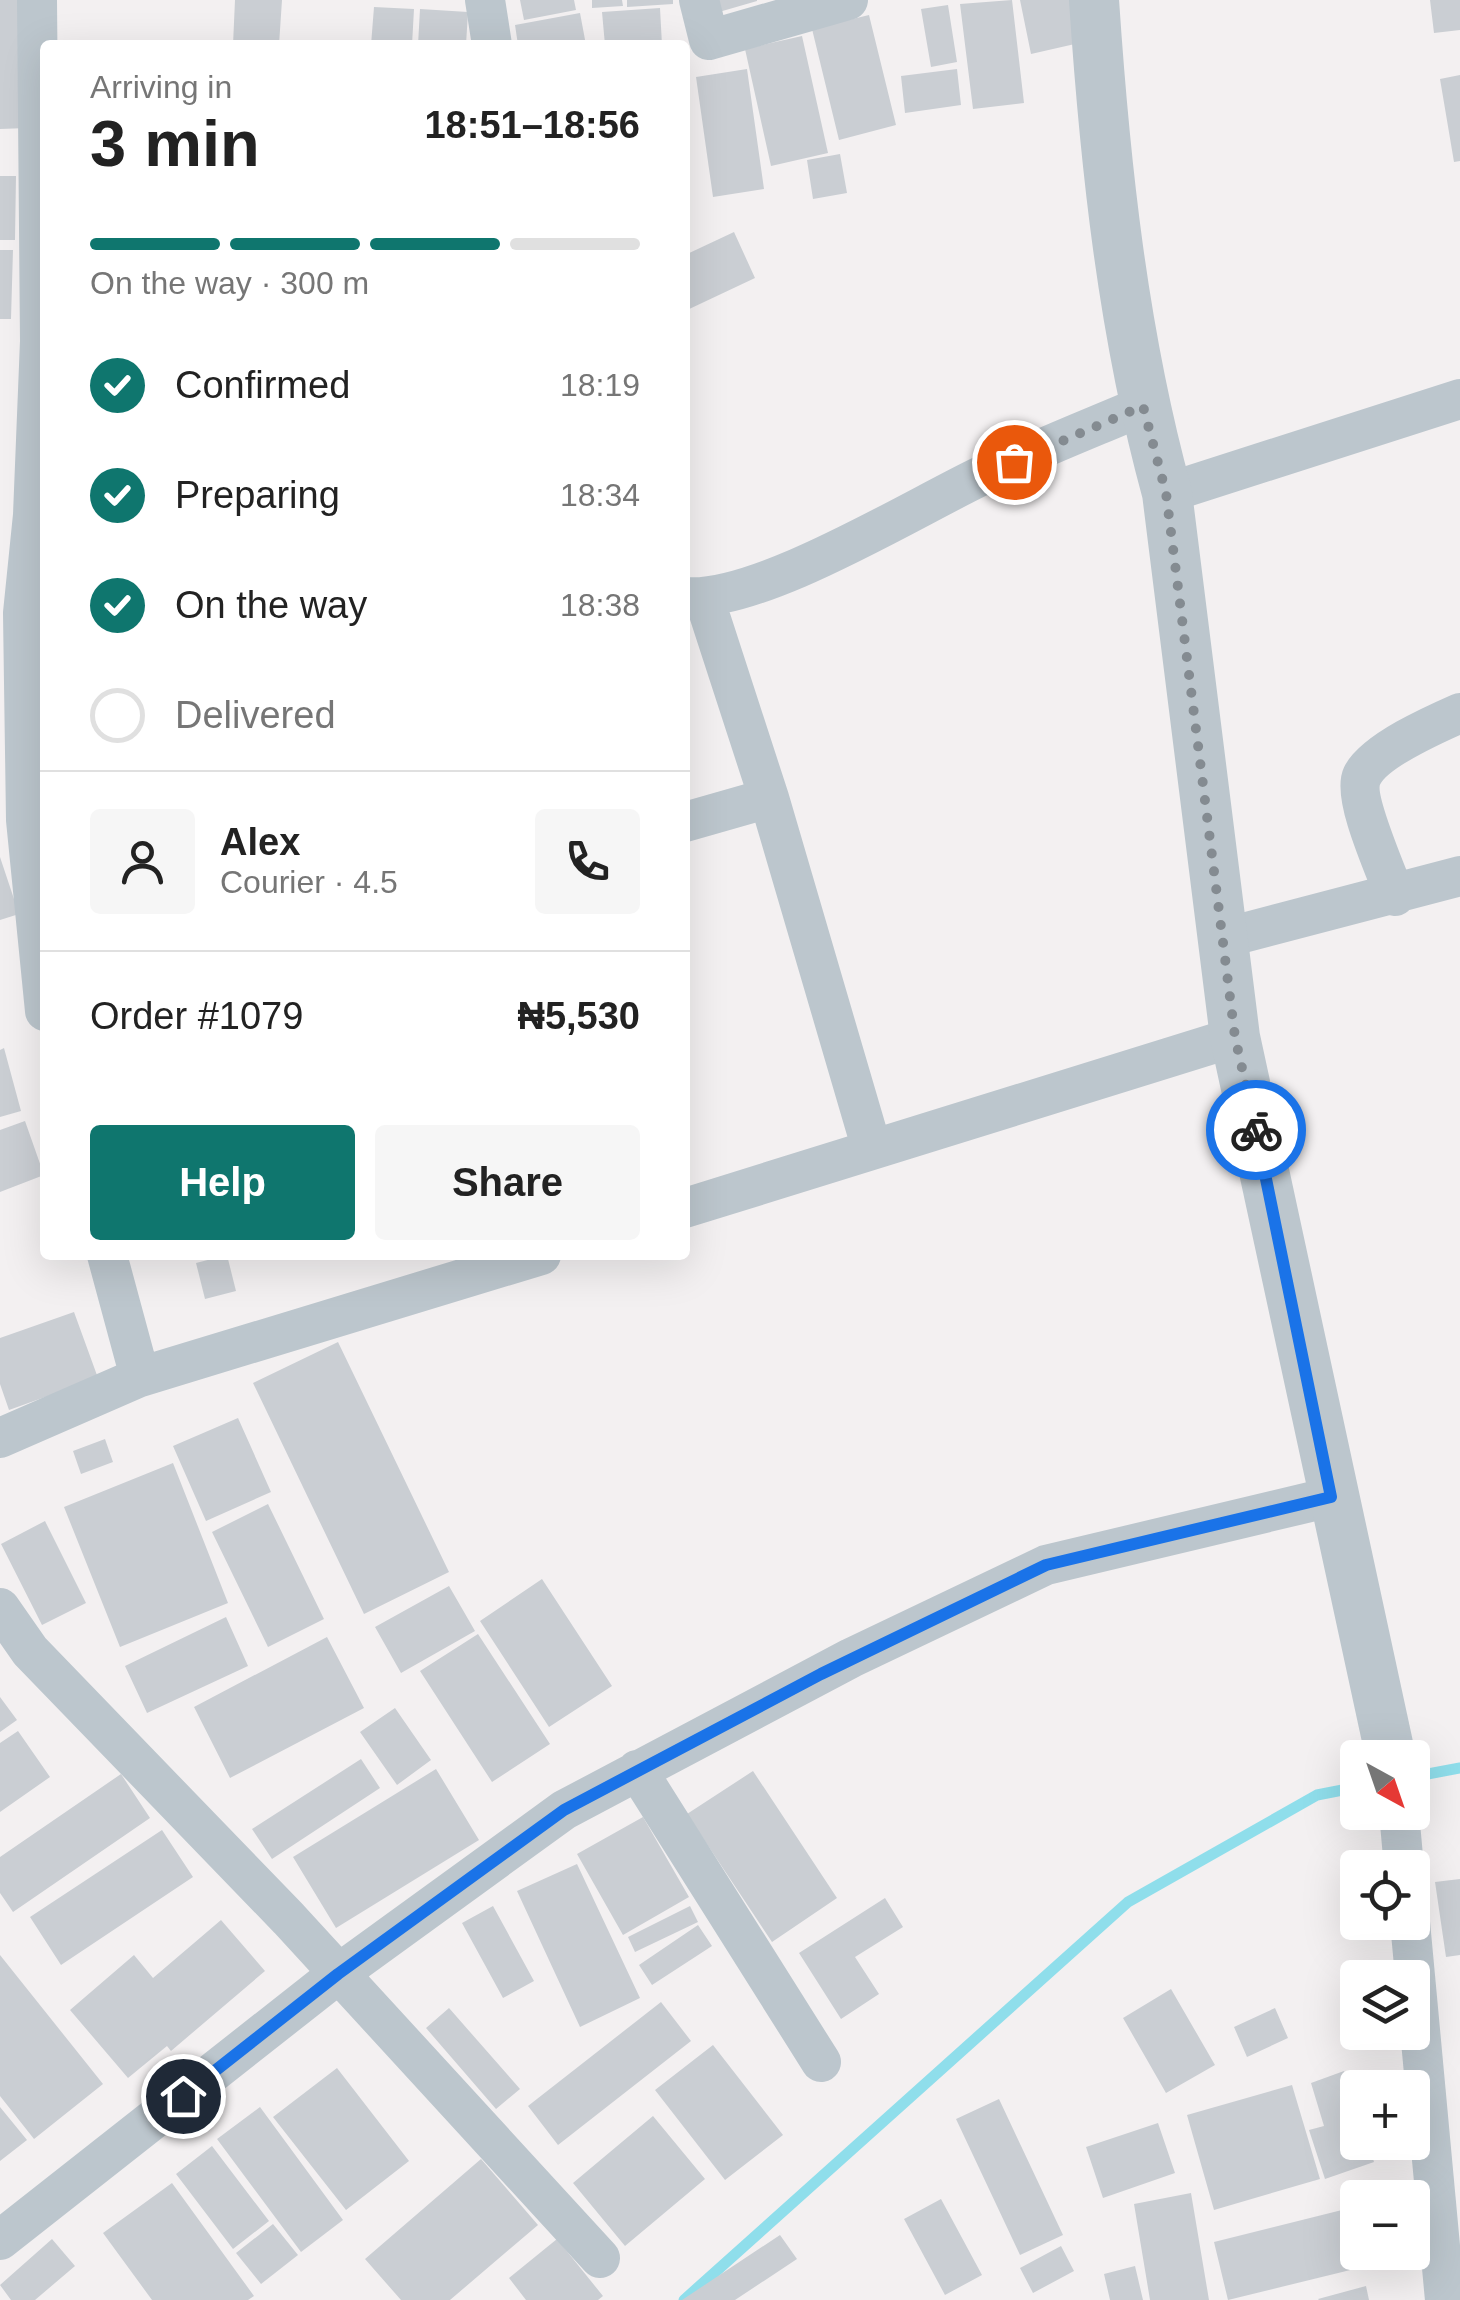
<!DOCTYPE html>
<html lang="en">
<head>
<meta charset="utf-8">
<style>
	body { margin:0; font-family:Helvetica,sans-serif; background:#f6f6f6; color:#222; height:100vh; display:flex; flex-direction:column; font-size:38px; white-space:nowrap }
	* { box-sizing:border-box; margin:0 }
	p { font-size:32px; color:#767676 }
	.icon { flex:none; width:55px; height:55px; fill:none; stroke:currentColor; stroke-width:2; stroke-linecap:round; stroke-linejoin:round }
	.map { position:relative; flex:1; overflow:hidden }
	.details { position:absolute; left:40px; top:40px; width:650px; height:1220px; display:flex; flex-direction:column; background:#fff; border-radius:10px; box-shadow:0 10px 40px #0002 }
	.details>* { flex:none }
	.needle { width:65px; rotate:140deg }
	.tools { position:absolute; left:1340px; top:1740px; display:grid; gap:20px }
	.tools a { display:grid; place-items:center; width:90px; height:90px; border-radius:10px; background:#fff; box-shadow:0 10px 40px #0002; font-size:50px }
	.pin { position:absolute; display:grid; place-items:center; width:85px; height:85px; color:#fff; margin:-42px; border:5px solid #fff; border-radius:50%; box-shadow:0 2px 10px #0007 }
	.courier { position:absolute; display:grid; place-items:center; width:100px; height:100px; margin:-50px; border:8px solid #1a73e8; border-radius:50%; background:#fff; color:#222; box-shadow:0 2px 12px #0007 }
	.headline em { font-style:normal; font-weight:600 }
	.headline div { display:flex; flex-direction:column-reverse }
	.headline { display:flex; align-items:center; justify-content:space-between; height:170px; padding:0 50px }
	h1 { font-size:65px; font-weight:600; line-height:75px }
	.bar { display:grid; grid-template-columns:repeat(4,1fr); gap:15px 10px; align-content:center; height:120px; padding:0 50px }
	.bar i { height:12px; border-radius:8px; background:#e0e0e0 }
	.bar .on { background:#0f766e }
	.bar p { grid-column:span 4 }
	.line { display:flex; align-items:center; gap:25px; padding:0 50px; border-top:2px solid #e0e0e0 }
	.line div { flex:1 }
	.round { display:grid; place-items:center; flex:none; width:105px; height:105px; border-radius:10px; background:#f6f6f6 }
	ol { padding:0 50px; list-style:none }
	li { display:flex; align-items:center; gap:30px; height:110px }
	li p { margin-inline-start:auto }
	li .icon { padding:10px; border-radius:50%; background:#0f766e; color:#fff; stroke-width:4 }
	li:last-child { color:#767676 }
	li i { width:55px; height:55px; border:5px solid #e0e0e0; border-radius:50% }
	.button { display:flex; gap:20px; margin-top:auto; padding:20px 50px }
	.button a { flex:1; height:115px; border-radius:10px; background:#0f766e; color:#fff; font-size:40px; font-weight:600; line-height:115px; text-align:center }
	.button a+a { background:#f6f6f6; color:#222 }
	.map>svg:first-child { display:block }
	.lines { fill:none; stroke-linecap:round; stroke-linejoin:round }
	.stream { stroke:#8fdeeb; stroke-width:11 }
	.building { fill:#caced3 }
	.minor { stroke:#bcc6cd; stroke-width:40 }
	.tertiary { stroke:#bcc6cd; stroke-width:50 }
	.done { stroke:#848b91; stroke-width:10; stroke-dasharray:0 18 }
	.route { stroke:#1a73e8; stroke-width:12 }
</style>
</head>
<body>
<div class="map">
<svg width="1460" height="2300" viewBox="0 0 1460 2300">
	<rect width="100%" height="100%" fill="#f3f0f1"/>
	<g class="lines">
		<!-- stream -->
		<path class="stream" d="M1412 1777 1460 1768
			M684 2300 1128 1902 1317 1795 1358 1787"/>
	</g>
	<!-- building -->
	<path class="building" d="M0 0H24L27 128 0 129Z
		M235 0H282L279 45H233Z
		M520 0H574L576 10 524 20Z
		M592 0H622L623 6 592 8Z
		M627 0H673V4L627 7Z
		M715 0H757V1L719 12Z
		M1012 0 1024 103 973 109 960 4Z
		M1020 0H1080L1088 41 1031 54Z
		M1430 0H1460V30L1434 33Z
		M948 5 957 62 931 67 921 9Z
		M374 7 414 9 412 45H371Z
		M660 8 662 45H605L602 12Z
		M420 9 468 12 466 45H418Z
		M580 13 586 45H518L515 25Z
		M869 15 896 125 839 140 812 29Z
		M802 36 828 153 771 166 745 49Z
		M747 69 764 189 713 197 696 77Z
		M957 69 961 105 905 113 901 76Z
		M1460 75V161L1454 162 1440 79Z
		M840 154 847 193 813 199 807 160Z
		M0 176H16L15 240H0Z
		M734 232 755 278 685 311V255Z
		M0 250H13L11 319H0Z
		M0 857 19 914 0 920Z
		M4 1048 21 1111 0 1117V1050Z
		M25 1121 44 1175 0 1192V1130Z
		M227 1255 236 1291 205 1299 196 1263Z
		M74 1312 98 1378 9 1410 0 1384V1338Z
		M338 1342 449 1572 364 1614 253 1383Z
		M238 1418 271 1492 206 1521 173 1446Z
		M105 1439 113 1462 81 1474 73 1451Z
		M173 1463 228 1603 120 1647 64 1507Z
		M268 1504 324 1619 268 1647 212 1532Z
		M45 1521 86 1603 42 1625 1 1544Z
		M542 1579 612 1686 549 1727 480 1621Z
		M449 1586 475 1631 401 1673 375 1627Z
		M226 1617 248 1666 147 1713 125 1666Z
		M478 1634 550 1744 492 1782 420 1671Z
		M327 1637 364 1708 230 1778 194 1707Z
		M0 1697 17 1720 0 1732Z
		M395 1708 431 1760 397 1785 360 1732Z
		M18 1731 50 1777 0 1812V1743Z
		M361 1759 380 1788 272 1859 252 1829Z
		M436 1769 479 1840 336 1928 293 1857Z
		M753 1771 837 1898 772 1942 687 1814Z
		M121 1774 150 1818 13 1912 0 1893V1857Z
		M643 1817 689 1897 623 1935 577 1854Z
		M162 1830 193 1877 61 1965 30 1917Z
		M577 1864 640 1998 580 2027 517 1891Z
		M1460 1879V1955L1446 1957 1435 1882Z
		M885 1898 903 1927 855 1957 879 1994 841 2019 799 1953Z
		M493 1906 534 1981 503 1998 462 1923Z
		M690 1906 698 1922 635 1952 628 1937Z
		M221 1920 265 1971 171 2051 167 2046 128 2078 70 2010 134 1955 153 1978Z
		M698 1925 712 1946 652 1985 639 1965Z
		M0 1955 103 2084 34 2139 0 2096Z
		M1171 1989 1215 2065 1166 2093 1123 2018Z
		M661 2002 691 2041 558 2145 528 2106Z
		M449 2008 520 2089 496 2109 426 2028Z
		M1275 2008 1288 2038 1247 2057 1234 2027Z
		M713 2045 783 2135 725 2180 655 2090Z
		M337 2068 409 2161 346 2210 273 2117Z
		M1344 2071 1358 2111V2142H1368L1374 2162 1325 2179 1309 2130 1324 2126 1311 2083Z
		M1292 2085 1320 2179 1214 2210 1187 2115Z
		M999 2099 1063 2235 1020 2255 956 2119Z
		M0 2107 27 2140 0 2161Z
		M260 2107 343 2220 301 2252 217 2139Z
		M653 2116 705 2179 625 2246 573 2183Z
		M1158 2123 1175 2173 1103 2198 1086 2147Z
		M212 2146 269 2221 233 2249 176 2174Z
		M481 2159 538 2225 450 2300H401L365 2259Z
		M172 2183 254 2296 248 2300H152L103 2233Z
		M1191 2193 1209 2300H1150L1134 2204Z
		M941 2199 982 2275 945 2295 904 2219Z
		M1358 2206V2252H1381L1383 2262 1228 2300 1214 2242Z
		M273 2224 298 2255 261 2284 236 2253Z
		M780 2235 797 2259 735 2300H682Z
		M52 2239 75 2266 35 2300H11L0 2285Z
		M557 2239 603 2296 598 2300H526L509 2278Z
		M1061 2246 1074 2271 1033 2293 1020 2268Z
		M1135 2266 1143 2300H1110L1104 2274Z
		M1366 2286 1369 2300H1319L1318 2299Z"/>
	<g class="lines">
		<!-- minor -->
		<path class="minor" d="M37 0 40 341 33 515 23 613 26 820 45 1011
			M485 0 492 45
			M699 0 709 40 848 0
			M1167 493 1460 399
			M685 597C759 603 910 510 981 476 1033 451 1089 429 1143 406
			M704 598 769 798 871 1146
			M685 822 769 798
			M1395 896C1387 873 1352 797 1362 776 1374 751 1435 724 1460 713
			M1224 938 1460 876
			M685 1208 1235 1037
			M107 1255 140 1377
			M0 1438 140 1377 541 1255
			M0 1608 30 1651 289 1919 600 2258
			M637 1770 821 2062
			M1399 1812 1404 1868
			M1410 1922 1445 2300
			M0 2240 338 1974 564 1810 851 1658 1046 1565 1331 1497"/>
		<!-- tertiary -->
		<path class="tertiary" d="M1094 0C1105 165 1123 333 1167 493L1235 1037 1391 1758"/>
	</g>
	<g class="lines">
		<!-- done -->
		<path class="done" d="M1014 462 1143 406 1166 493 1235 1037 1256 1130"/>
		<!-- route -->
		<path class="route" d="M183 2096 338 1974 564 1810 821 1674 1046 1565 1331 1497 1256 1130"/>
	</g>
</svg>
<div class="tools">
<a><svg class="needle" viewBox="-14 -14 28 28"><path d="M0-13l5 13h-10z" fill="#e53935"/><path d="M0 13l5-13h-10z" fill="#767676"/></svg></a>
<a><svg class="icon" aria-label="locate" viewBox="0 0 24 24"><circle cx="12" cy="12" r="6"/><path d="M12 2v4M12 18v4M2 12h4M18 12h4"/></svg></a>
<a><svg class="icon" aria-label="layers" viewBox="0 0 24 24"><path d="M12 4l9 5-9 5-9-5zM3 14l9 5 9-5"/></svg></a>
<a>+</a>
<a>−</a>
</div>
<div class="pin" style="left:1014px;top:462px;background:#ea580c"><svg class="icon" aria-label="bag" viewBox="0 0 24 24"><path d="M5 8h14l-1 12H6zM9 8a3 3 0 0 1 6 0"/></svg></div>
<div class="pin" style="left:183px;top:2096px;background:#1f2937"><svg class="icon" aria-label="home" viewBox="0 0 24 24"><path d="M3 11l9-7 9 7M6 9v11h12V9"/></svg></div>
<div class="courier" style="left:1256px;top:1130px"><svg class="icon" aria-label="bike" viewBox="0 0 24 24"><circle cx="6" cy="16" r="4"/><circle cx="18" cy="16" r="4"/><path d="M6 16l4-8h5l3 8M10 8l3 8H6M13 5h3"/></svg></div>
<section class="details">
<div class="headline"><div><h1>3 min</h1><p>Arriving in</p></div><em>18:51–18:56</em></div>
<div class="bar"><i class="on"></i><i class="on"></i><i class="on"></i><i></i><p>On the way · 300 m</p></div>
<ol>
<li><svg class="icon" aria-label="check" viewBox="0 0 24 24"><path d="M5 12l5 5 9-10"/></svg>Confirmed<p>18:19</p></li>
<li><svg class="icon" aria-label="check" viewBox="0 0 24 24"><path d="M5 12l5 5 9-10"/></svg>Preparing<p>18:34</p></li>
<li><svg class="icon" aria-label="check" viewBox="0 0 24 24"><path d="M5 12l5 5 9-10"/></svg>On the way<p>18:38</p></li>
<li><i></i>Delivered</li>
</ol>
<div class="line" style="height:180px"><a class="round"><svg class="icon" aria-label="person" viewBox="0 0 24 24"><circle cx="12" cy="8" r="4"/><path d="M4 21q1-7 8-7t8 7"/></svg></a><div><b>Alex</b><p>Courier · 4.5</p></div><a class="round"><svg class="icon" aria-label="phone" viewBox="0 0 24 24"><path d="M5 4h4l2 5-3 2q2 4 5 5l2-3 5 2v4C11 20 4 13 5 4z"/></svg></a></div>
<div class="line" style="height:130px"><div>Order #1079</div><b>₦5,530</b></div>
<div class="button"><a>Help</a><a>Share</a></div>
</section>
</div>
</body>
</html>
